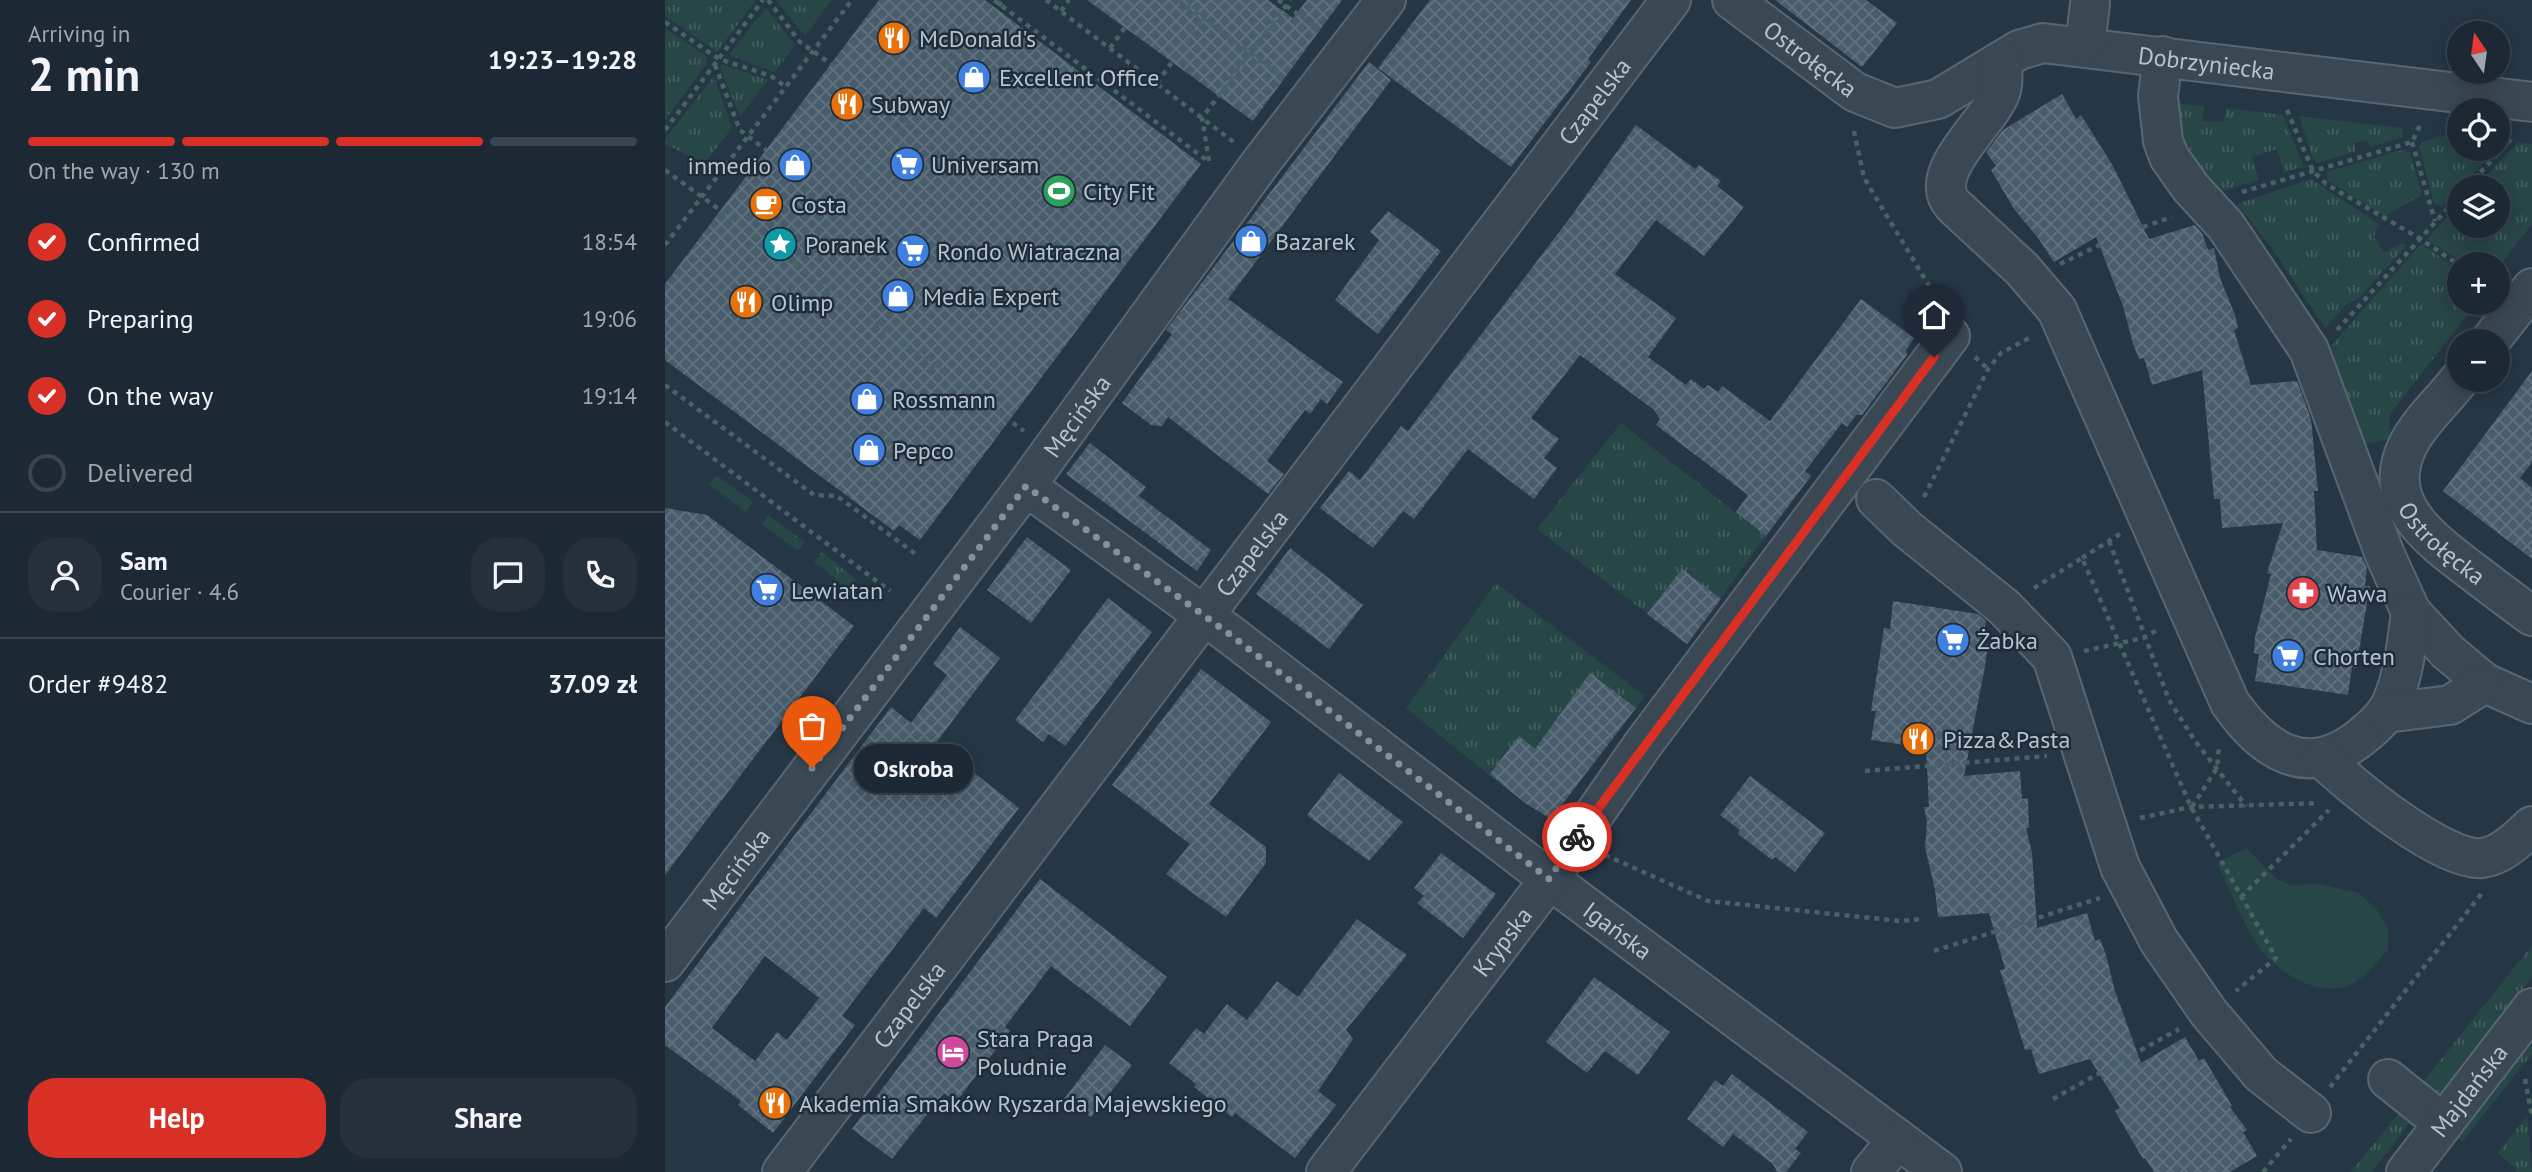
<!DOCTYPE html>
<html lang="en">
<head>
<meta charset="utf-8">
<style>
	body { margin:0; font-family:"PT Sans",sans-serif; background:#25303c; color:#f1f3f6; height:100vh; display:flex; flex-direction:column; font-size:26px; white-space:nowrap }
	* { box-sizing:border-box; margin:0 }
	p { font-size:23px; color:#a0a6ac }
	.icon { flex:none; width:38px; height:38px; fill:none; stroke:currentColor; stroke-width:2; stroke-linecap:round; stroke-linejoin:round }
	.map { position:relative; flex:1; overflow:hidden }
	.details { display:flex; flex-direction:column; background:#1c2834; width:665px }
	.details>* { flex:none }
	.needle { width:46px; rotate:347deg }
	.tools { position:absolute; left:1782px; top:21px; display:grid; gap:14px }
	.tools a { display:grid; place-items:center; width:63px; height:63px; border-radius:50%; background:#1c2834; box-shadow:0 4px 18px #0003,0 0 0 2px #3a444f; font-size:35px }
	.pin { position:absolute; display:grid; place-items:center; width:60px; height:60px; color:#fff; margin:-72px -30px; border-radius:50% 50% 50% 0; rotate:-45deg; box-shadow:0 0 7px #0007 }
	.pin .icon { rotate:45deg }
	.courier { position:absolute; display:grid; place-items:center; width:70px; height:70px; margin:-35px; border:5px solid #d93025; border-radius:50%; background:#fff; color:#222; box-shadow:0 2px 9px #0007 }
	.bubble { position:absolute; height:49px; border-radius:24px; background:#1c2834; box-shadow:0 4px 18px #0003,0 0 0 2px #3a444f; font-size:23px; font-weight:700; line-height:49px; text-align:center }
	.overview em { font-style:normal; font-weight:700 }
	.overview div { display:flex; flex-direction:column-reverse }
	.overview { display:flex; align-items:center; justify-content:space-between; height:119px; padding:0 28px }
	h1 { font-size:46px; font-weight:700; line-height:52px }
	.bar { display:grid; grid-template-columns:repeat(4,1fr); gap:10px 7px; align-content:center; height:84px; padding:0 28px }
	.bar i { height:9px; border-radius:5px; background:#3a444f }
	.bar .active { background:#d93025 }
	.bar p { grid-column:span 4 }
	.line { display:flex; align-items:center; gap:18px; padding:0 28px; border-top:2px solid #3a444f }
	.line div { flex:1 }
	.round { display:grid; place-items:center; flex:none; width:74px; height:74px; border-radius:28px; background:#25303c }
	ol { padding:0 28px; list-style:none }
	li { display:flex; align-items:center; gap:21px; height:77px }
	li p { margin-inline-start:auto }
	li .icon { padding:7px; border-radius:50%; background:#d93025; color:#fff; stroke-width:4 }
	li:last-child { color:#a0a6ac }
	li i { width:38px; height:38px; border:4px solid #3a444f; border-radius:50% }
	.action { display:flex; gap:14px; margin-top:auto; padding:14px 28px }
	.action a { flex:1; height:80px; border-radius:28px; background:#d93025; color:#fff; font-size:28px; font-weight:700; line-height:80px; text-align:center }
	.action a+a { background:#25303c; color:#f1f3f6 }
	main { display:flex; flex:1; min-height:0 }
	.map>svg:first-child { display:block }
	.grass { fill:url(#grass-tufts) }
	.park { fill:#274646 }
	.building { fill:url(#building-cross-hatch); fill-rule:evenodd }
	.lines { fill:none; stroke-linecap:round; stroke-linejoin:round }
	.minor-casing { stroke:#586672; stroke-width:42 }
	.path { stroke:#486363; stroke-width:4.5; stroke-dasharray:5 5; stroke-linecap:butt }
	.minor { stroke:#3a4854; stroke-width:38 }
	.done { stroke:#84929e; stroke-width:7; stroke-dasharray:0 12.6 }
	.route { stroke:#d93025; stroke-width:9 }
	.labels { text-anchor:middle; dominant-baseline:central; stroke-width:5; stroke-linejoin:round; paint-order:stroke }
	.poi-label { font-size:24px; fill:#b7c3ce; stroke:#1e2d3a; text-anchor:start }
	.street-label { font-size:24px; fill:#b7c3ce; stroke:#1e2d3a }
</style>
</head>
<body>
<main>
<section class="details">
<div class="overview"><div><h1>2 min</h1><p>Arriving in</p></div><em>19:23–19:28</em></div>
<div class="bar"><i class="active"></i><i class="active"></i><i class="active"></i><i></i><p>On the way · 130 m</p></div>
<ol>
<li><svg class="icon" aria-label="check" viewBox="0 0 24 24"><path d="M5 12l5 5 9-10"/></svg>Confirmed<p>18:54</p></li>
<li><svg class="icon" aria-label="check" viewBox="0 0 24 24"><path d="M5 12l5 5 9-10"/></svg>Preparing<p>19:06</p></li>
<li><svg class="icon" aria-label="check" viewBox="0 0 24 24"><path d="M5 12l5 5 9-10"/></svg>On the way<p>19:14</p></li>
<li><i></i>Delivered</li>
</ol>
<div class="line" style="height:126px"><a class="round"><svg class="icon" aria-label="person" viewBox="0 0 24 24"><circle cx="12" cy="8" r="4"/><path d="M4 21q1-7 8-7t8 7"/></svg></a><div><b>Sam</b><p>Courier · 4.6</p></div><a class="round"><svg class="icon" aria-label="chat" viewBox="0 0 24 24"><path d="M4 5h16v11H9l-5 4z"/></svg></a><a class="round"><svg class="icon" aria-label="phone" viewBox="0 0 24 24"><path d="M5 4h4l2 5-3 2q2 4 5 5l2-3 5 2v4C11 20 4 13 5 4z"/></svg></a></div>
<div class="line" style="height:91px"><div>Order #9482</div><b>37.09 zł</b></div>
<div class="action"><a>Help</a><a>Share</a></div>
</section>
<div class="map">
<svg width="1867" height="1172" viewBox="0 0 1867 1172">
	<defs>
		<pattern id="grass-tufts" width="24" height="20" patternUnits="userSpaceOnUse" patternTransform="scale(1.75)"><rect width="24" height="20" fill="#274646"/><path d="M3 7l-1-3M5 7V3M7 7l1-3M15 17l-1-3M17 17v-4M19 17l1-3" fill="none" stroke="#445f60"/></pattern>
		<pattern id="building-cross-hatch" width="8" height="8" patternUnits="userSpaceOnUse" patternTransform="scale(1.75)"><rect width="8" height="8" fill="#495c6b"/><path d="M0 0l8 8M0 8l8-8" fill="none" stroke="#61727f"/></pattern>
	</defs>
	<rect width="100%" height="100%" fill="#253645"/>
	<!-- grass -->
	<path class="grass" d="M0 0H91L52 52 0 16Z
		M111 0H167L140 36Z
		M101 8 130 45 110 72 64 55Z
		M0 28 41 56 42 63 0 120Z
		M57 64 103 80 75 117 55 67Z
		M49 76 67 128 39 164 0 144V139Z
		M1505 103 1539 106 1538 121 1559 122 1561 108 1618 115 1639 167 1619 172 1612 149 1587 157 1594 180 1558 191 1510 141Z
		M1634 116 1737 128 1738 137 1705 147 1702 140 1689 143 1691 151 1652 163 1648 159Z
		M1789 133 1794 134V149H1832V139L1837 144 1777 206 1769 204 1754 147 1757 142Z
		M1853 142 1867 144V224L1832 269V264H1800L1764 241 1763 238 1794 205V226H1832V187H1811Z
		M1737 150 1745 152 1757 195 1720 216 1662 180V172Z
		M1646 179 1714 224 1709 237 1719 252 1739 243 1741 246 1695 297 1680 306 1660 328 1609 251 1572 204Z
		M1756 244 1794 270V303H1812L1724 415 1725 439 1696 445 1665 347Z
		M956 423 1101 536 1022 644 872 529Z
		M51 475 88 502 81 512 44 484Z
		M103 515 140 542 133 551 97 524Z
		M157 552 192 580 185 590 149 562Z
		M831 583 980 696 886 819 845 792 741 708Z
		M1867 945V977L1777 1094 1771 1096 1751 1091Z
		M1862 1042 1867 1047V1054L1797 1142 1790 1136Z
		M1737 1109 1743 1119V1125L1707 1172H1686Z
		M1862 1115 1867 1172H1850L1852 1170 1833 1153Z"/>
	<!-- park -->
	<path class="park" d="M1581 848 1612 879 1627 886 1649 883 1694 893 1712 910 1723 928V950C1712 962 1698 980 1683 986 1654 996 1619 976 1600 955 1583 936 1564 888 1552 863Z"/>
	<!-- building -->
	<path class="building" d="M214 0H320L536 164 255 540 234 525 229 531 0 360V284Z
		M422 0H603L628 18 642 0H677L588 121Z
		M765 0H966L923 59 926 62 846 167 713 68Z
		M1110 0H1201L1232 23 1197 67Z
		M704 62 726 80 563 299 678 382 662 404 656 399 645 414 640 410 602 461 619 474 603 494 503 417 497 426 486 425 457 403 507 334 501 330Z
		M1397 94 1411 119 1416 115 1448 166 1484 239 1530 225 1537 233 1543 250 1549 248 1555 278 1570 315 1573 328 1569 330 1586 385 1632 381 1646 419 1653 491H1649L1652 550 1697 557 1702 568 1700 586H1705L1691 668 1687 667 1683 695 1590 681 1594 654 1589 653 1590 637 1606 574 1602 573 1618 523 1557 528 1555 499H1549L1537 370 1487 385 1479 358 1474 359 1468 344 1458 306 1431 237 1389 262 1373 238 1349 209 1326 170 1331 166 1321 152 1338 130Z
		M971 125 1030 169 1034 165 1056 181 1052 186 1079 207 1039 256 991 220 950 274 1011 318 983 357 1021 385 1026 379 1039 389 1043 385 1053 392 1057 386 1105 421 1196 299 1249 338 1241 350 1242 355 1197 415H1191L1182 427 1177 423 1140 471 1146 476 1101 536 1071 512 1083 495 991 425 995 419 989 410 915 355 866 418 894 439 879 458 892 468 869 499 803 449 749 519 738 511 708 548 655 508 684 471 695 480 736 426 743 431 907 215Z
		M723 211 776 251 713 334 670 300 714 240 705 232Z
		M1867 371V462L1855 478 1867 488V559L1778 491Z
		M425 443 481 487 474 496 546 550 532 571 401 474Z
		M0 508 42 515 189 626 0 875Z
		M362 537 406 570 366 623 322 590Z
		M625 548 698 605 664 649 591 594Z
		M1017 569 1056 599 1022 644 982 614Z
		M443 598 487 632 400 746 384 734 378 742 350 720Z
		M1228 601 1313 614 1321 621 1317 644H1323L1320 666 1299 776 1355 771 1357 799 1363 798 1364 828H1361L1367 853 1372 928 1422 913 1430 941 1435 939 1441 955 1450 991 1476 1063 1520 1037 1534 1061 1539 1058 1567 1106 1565 1107 1582 1130 1578 1132 1592 1156 1565 1172H1489L1480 1158 1478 1159 1450 1111 1455 1108 1425 1059 1374 1074 1366 1049 1360 1050 1335 970 1340 969 1324 913 1273 917 1270 890 1260 847 1262 821 1259 807H1264L1261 748 1206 740 1211 711H1206L1219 628 1225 629Z
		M295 627 335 658 271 743 354 808 271 918 259 908 177 1016 190 1025 108 1133 73 1105 76 1101 0 1045V1007L226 707 246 723 282 675 268 664ZM100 956 154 998 122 1040 112 1032 90 1061 47 1028Z
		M536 669 606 722 544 804 601 847V863L561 917 501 874 525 844 447 785Z
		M925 673 971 708 886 819 860 803 825 774 854 736 870 749Z
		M674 773 738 822 704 861 642 815Z
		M1085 776 1160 833 1130 872 1110 857 1107 860 1073 834 1075 830 1055 815Z
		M776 853 831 894 798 938 752 903 759 896 749 888Z
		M375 879 502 977 465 1026 386 966 340 1027 345 1031 291 1102 279 1093 227 1159 187 1129Z
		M692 919 742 955 681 1030 688 1039 653 1091 671 1105 630 1158 570 1113 567 1117 529 1087 531 1084 504 1063 531 1028 539 1034 562 1004 582 1020 612 981 633 997Z
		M929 977 1005 1032 973 1075 940 1051 922 1073 881 1042Z
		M440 1045 467 1065 426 1117 399 1099Z
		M1067 1074 1143 1132 1130 1149 1136 1153 1121 1172H1112L1108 1164 1068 1134 1058 1147 1022 1119 1050 1080 1058 1086Z"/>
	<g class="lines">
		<defs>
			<g id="minor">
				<path id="s1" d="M1067 0 1190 92 1230 108 1273 99 1354 50 1378 43 1867 102"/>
				<path d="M1420 46 1425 4"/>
				<path d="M1498 56 1493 96 1498 141 1504 157 1526 188 1561 226 1644 350 1720 555 1746 612 1783 652 1820 683 1867 704"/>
				<path d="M1337 61C1337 71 1339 83 1335 93 1323 124 1260 173 1288 205L1357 269 1392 310 1565 703C1599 751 1641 780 1695 738 1706 729 1721 717 1727 702 1739 674 1742 642 1746 612"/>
				<path d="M1825 341 1867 288"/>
				<path id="s2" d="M1794 380C1778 401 1753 423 1742 447 1716 503 1764 538 1803 568 1824 584 1845 600 1867 616"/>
				<path id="s3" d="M361 486 563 633 884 879 1277 1172"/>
				<path d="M1211 499 1242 529 1339 607 1387 657 1455 867 1494 941 1544 1013 1596 1074 1646 1113"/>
				<path d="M1721 713 1785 705 1820 683"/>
				<path d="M1657 758C1685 785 1778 862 1817 858 1836 856 1853 839 1867 826"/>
				<path id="s4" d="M0 962 352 498 597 161 721 0"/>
				<path d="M1723 1079 1778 1123"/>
				<path id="s5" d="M117 1172 1006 0"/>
				<path id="s6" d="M661 1172 875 892 979 743 1285 336"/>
				<path d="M1206 1172 1233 1139"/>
				<path id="s7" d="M1741 1172 1867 1008"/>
			</g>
		</defs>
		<!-- minor casing -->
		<use href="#minor" class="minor-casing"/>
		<!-- path -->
		<path class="path" d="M103 0 135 42 166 64
			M329 0 544 162
			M381 0 570 143
			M513 0 619 78
			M613 0 654 29
			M396 11 404 0
			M0 22 54 59 106 76 121 87
			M445 48 480 0
			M50 65 75 130 101 150
			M492 83 552 0
			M1622 110 1648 171 1661 184 1754 238 1794 265
			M0 130 98 0
			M1189 131 1199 178 1275 304
			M1747 142 1770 221
			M544 161 537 118 625 0
			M0 170 359 431
			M1802 187 1848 137
			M1577 192 1747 142 1755 125
			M1478 227 1507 217
			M0 245 187 0
			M1395 264 1441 242
			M129 265 338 0
			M1672 330 1794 196
			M1310 357 1323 369
			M0 385 149 495 172 496 252 555
			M0 422 225 591
			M1259 497 1323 369 1336 353 1366 337
			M1444 541 1504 700 1530 741 1581 806
			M1417 558 1455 534
			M1369 588 1417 558 1526 807 1611 958 1571 991
			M1419 651 1478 638 1494 629
			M1200 771 1382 756
			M1527 807 1552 768 1554 746
			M1475 818 1526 807 1654 803
			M940 855 1043 901 1235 921 1257 919
			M1576 897 1664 810
			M1269 951 1435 898
			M1860 1079 1867 1116
			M1665 1087 1817 893
			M1388 1099 1514 1029
			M1598 1172 1626 1139"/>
		<!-- minor -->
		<use href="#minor" class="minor"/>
	</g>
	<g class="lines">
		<!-- done -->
		<path class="done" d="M147 768 361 486 563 633 884 879 912 837"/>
		<!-- route -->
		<path class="route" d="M912 837 1269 357"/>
	</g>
	<!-- icons -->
	<defs>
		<symbol id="restaurant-disc" viewBox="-11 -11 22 22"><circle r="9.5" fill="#e8710a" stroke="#1e2d3a"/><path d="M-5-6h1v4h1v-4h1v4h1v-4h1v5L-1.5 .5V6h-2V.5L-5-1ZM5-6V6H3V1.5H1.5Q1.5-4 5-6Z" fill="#fff"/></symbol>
		<symbol id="shop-disc" viewBox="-11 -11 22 22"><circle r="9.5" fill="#3f7fe0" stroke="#1e2d3a"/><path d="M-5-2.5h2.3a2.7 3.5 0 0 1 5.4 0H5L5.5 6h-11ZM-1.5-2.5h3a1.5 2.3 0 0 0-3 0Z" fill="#fff"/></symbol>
		<symbol id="supermarket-disc" viewBox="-11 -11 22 22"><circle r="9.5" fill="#3f7fe0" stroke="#1e2d3a"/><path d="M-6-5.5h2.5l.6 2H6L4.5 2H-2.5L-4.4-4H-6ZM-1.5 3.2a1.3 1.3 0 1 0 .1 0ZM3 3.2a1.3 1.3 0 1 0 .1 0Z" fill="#fff"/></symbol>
		<symbol id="stadium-disc" viewBox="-11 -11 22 22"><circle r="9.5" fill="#2e9e5b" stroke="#1e2d3a"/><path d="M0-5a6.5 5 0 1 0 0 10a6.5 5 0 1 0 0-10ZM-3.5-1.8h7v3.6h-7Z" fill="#fff"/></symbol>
		<symbol id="cafe-disc" viewBox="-11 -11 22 22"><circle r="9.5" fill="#e8710a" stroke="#1e2d3a"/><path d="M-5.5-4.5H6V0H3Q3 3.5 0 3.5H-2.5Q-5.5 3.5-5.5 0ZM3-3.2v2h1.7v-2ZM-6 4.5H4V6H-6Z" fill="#fff"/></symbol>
		<symbol id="sight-disc" viewBox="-11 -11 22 22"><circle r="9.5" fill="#0f9aa8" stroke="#1e2d3a"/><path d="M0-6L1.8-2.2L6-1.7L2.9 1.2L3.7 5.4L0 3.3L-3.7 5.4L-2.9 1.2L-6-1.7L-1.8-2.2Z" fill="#fff"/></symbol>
		<symbol id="pharmacy-disc" viewBox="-11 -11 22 22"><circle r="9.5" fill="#e0444e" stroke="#1e2d3a"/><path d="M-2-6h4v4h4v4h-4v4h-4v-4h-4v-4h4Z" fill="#fff"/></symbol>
		<symbol id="hotel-disc" viewBox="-11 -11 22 22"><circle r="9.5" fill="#d1479c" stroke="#1e2d3a"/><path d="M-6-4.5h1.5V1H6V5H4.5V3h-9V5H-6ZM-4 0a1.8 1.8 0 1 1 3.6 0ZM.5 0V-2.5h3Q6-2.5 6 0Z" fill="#fff"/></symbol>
	</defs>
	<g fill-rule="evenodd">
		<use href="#restaurant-disc" x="210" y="19" width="38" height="38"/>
		<use href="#shop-disc" x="290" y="58" width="38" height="38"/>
		<use href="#restaurant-disc" x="163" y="85" width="38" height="38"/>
		<use href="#supermarket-disc" x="223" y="145" width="38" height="38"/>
		<use href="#shop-disc" x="111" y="146" width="38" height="38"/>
		<use href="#stadium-disc" x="375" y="172" width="38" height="38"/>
		<use href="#cafe-disc" x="82" y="185" width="38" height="38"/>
		<use href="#shop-disc" x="567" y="222" width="38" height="38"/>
		<use href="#sight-disc" x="96" y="225" width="38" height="38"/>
		<use href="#supermarket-disc" x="229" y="232" width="38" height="38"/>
		<use href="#shop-disc" x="214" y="277" width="38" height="38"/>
		<use href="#restaurant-disc" x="62" y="283" width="38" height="38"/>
		<use href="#shop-disc" x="183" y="380" width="38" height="38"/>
		<use href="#shop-disc" x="185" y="431" width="38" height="38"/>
		<use href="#supermarket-disc" x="83" y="571" width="38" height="38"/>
		<use href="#pharmacy-disc" x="1619" y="574" width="38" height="38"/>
		<use href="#supermarket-disc" x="1269" y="621" width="38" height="38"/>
		<use href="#supermarket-disc" x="1604" y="637" width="38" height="38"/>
		<use href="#restaurant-disc" x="1234" y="720" width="38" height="38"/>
		<use href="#hotel-disc" x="269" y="1033" width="38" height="38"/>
		<use href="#restaurant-disc" x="91" y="1084" width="38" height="38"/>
	</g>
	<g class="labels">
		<!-- poi labels -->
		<g class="poi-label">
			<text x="254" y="38">McDonald's</text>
			<text x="334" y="77">Excellent Office</text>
			<text x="206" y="104">Subway</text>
			<text x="266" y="164">Universam</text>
			<text x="106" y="165" text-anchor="end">inmedio</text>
			<text x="418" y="191">City Fit</text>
			<text x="126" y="204">Costa</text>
			<text x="610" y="241">Bazarek</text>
			<text x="140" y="244">Poranek</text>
			<text x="272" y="251">Rondo Wiatraczna</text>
			<text x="258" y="296">Media Expert</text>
			<text x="106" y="302">Olimp</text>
			<text x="227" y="399">Rossmann</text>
			<text x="228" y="450">Pepco</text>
			<text x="126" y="590">Lewiatan</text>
			<text x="1662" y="593">Wawa</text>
			<text x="1312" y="640">Żabka</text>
			<text x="1648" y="656">Chorten</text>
			<text x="1278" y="739">Pizza&amp;Pasta</text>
			<text x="312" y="1038">Stara Praga<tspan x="312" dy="28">Poludnie</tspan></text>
			<text x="134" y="1103">Akademia Smaków Ryszarda Majewskiego</text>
		</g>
		<!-- street labels -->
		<g class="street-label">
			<text stroke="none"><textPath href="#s1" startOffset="98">Ostrołęcka</textPath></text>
			<text stroke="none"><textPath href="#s1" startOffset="525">Dobrzyniecka</textPath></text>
			<text stroke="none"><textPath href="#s5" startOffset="1344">Czapelska</textPath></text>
			<text stroke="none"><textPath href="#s4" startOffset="684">Męcińska</textPath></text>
			<text stroke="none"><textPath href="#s2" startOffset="198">Ostrołęcka</textPath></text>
			<text stroke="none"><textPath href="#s5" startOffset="777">Czapelska</textPath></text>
			<text stroke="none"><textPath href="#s4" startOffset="117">Męcińska</textPath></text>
			<text stroke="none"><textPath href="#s3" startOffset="740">Igańska</textPath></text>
			<text stroke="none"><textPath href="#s6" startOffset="290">Krypska</textPath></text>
			<text stroke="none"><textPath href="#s5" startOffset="210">Czapelska</textPath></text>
			<text stroke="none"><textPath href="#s7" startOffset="103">Majdańska</textPath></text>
		</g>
	</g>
</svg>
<div class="tools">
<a><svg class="needle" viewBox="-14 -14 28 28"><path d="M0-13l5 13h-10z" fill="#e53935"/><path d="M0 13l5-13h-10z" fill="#a0a6ac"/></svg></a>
<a><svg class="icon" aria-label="locate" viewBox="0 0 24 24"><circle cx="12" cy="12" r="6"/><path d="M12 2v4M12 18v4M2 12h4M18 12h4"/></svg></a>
<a><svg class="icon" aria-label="layers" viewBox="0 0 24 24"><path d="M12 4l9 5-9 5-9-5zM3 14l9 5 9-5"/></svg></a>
<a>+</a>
<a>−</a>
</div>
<div class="pin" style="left:147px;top:768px;background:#ea580c"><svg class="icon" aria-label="bag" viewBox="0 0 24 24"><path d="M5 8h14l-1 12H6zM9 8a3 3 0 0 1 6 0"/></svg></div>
<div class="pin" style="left:1269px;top:357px;background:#1f2937"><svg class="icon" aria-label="home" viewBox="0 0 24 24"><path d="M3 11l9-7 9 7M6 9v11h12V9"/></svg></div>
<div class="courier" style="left:912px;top:837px"><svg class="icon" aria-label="bike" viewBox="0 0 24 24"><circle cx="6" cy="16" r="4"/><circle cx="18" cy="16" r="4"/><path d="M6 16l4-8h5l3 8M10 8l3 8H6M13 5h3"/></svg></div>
<div class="bubble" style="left:189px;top:744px;width:119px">Oskroba</div>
</div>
</main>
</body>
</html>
